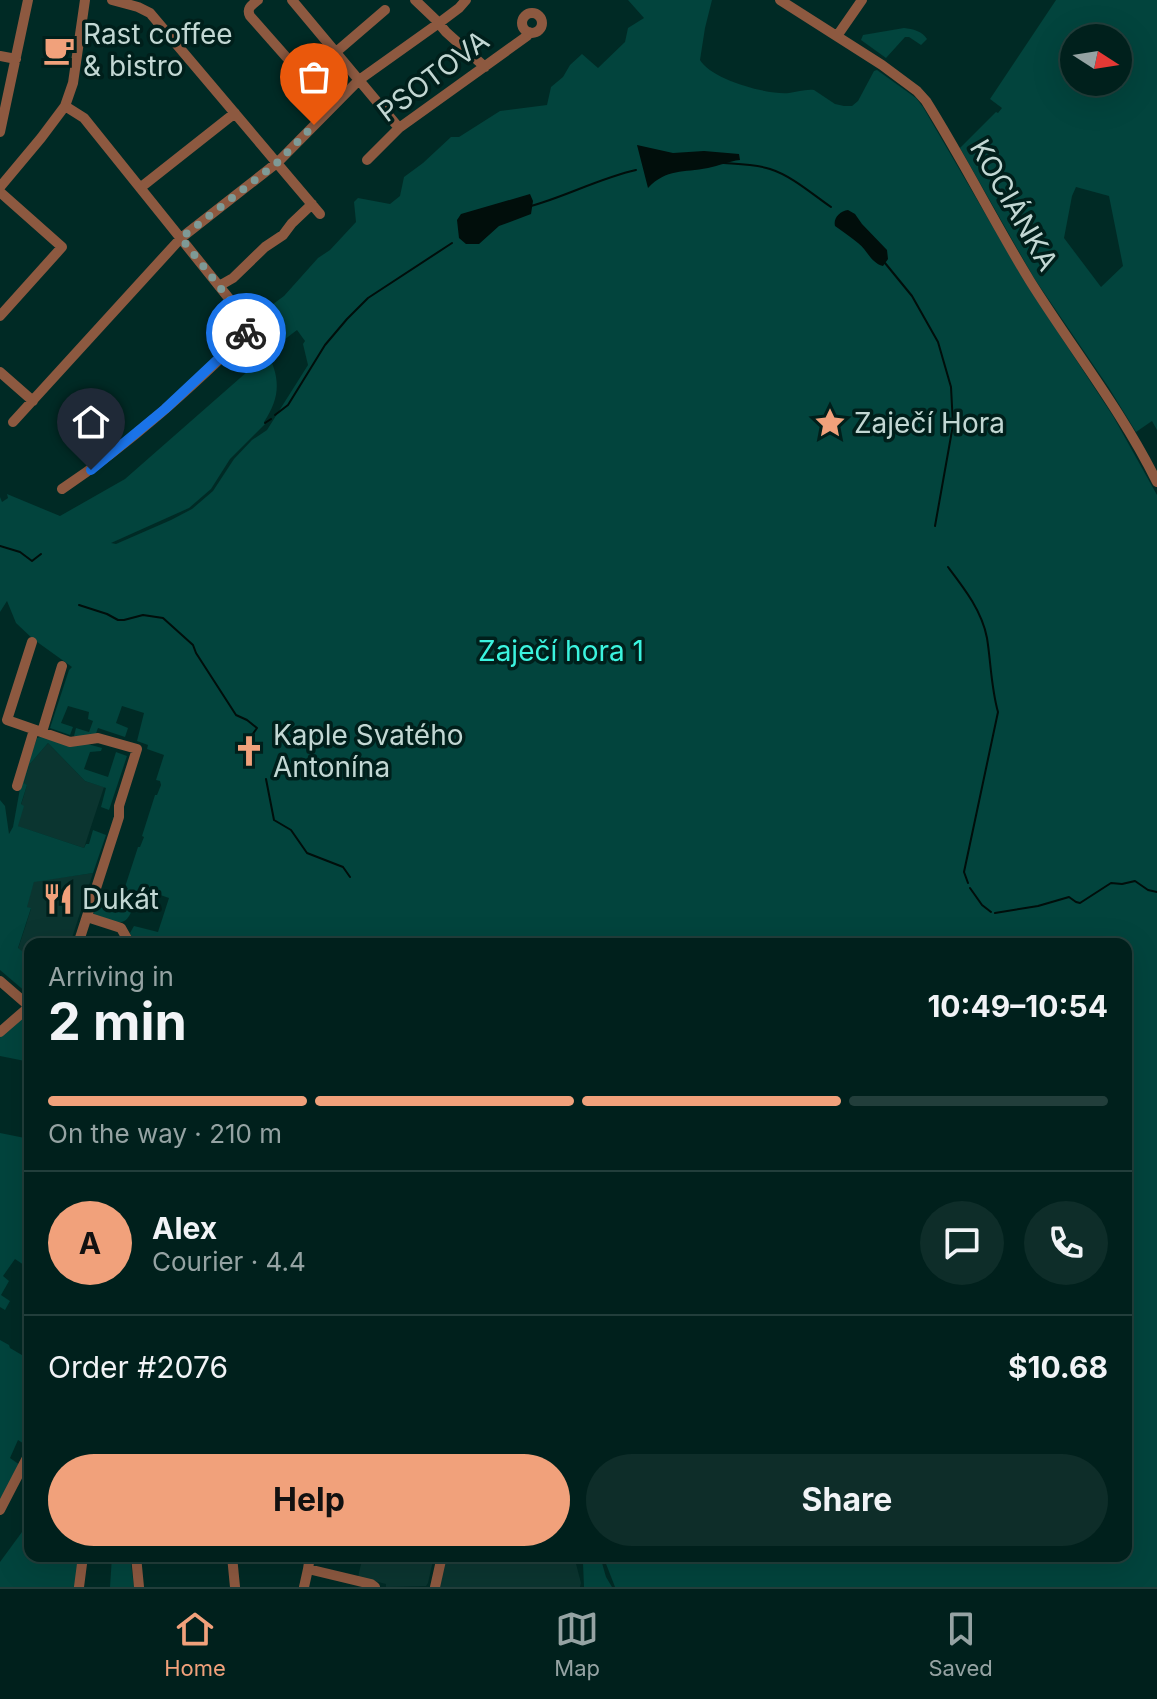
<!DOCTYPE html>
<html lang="en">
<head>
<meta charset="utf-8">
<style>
	body { margin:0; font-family:Inter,sans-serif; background:#0e2d29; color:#f1f3f6; height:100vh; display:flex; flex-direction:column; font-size:30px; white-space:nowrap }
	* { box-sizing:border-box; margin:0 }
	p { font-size:26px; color:#95a3a3 }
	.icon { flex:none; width:44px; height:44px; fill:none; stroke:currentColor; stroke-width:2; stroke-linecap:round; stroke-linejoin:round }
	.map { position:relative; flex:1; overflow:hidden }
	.panel { position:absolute; left:24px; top:938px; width:1108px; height:624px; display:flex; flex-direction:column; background:#00201c; border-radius:16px; box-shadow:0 8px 32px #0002,0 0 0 2px #223e3b }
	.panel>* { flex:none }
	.needle { width:52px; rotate:102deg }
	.controls { position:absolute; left:1060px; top:24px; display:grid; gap:16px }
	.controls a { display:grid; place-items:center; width:72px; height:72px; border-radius:50%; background:#00201c; box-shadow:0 8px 32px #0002,0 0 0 2px #223e3b; font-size:40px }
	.pin { position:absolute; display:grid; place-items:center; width:68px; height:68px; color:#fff; margin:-82px -34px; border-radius:50% 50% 50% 0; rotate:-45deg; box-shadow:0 0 8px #0007 }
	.pin .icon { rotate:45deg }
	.courier { position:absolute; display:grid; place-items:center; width:80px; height:80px; margin:-40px; border:6px solid #1a73e8; border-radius:50%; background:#fff; color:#222; box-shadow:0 2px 10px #0007 }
	.overview em { font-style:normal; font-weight:700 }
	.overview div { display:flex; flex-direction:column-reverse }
	.overview { display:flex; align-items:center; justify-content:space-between; height:136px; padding:0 24px }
	h1 { font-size:52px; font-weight:700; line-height:60px }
	.bar { display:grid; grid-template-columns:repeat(4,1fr); gap:12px 8px; align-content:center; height:96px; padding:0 24px }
	.bar i { height:10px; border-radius:6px; background:#223e3b }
	.bar .selected { background:#f1a17b }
	.bar p { grid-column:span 4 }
	.line { display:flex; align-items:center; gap:20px; padding:0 24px; border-top:2px solid #223e3b }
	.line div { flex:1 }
	.round { display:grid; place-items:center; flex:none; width:84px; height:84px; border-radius:42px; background:#0e2d29 }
	.button { display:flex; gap:16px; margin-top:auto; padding:16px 24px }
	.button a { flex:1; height:92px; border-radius:48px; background:#f1a17b; color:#111; font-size:32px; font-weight:700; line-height:92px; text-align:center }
	.button a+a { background:#0e2d29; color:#f1f3f6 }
	.dock { display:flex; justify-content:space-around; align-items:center; height:112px; border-top:2px solid #223e3b; background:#00201c; font-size:22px; color:#95a3a3 }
	.dock a { display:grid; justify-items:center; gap:4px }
	.dock .selected { color:#f1a17b }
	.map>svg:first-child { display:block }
	.built { fill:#0b3530 }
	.green { fill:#02443d; fill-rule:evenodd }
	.water { fill:#010e0b }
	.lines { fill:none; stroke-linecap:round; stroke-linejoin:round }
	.stream { stroke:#010e0b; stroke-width:2 }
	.minor { stroke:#8d5940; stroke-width:10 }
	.done { stroke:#7e9a96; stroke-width:8; stroke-dasharray:0 14.4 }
	.route { stroke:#1a73e8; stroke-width:10 }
	.labels { text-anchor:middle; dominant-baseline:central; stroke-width:7; stroke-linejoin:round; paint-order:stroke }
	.poi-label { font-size:28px; fill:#c2d7d3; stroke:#001f1b; text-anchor:start }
	.street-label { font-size:28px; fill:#c2d7d3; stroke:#001f1b }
	.park-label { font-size:28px; fill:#3bf4df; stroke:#001f1b }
</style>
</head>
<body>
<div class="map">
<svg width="1157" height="1587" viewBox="0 0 1157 1587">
	<rect width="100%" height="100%" fill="#002a25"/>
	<!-- built -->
	<path class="built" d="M48 743 85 781 104 787 84 848 17 826 23 806 21 805 27 785 24 784 29 765Z
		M93 873 70 944H30V957L18 949 31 909 26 907 34 881Z
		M363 1556H434L428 1583 426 1586 386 1587V1584L358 1577Z
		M446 1556H574L581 1583 580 1587H439Z"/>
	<!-- green -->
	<path class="green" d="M628 0H712L705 28 700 60C711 79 766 95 789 93 798 92 805 89 814 90L835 104 844 106H852L858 101 874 71 877 70 916 98 923 107 1025 282 1113 416 1157 495V1587H615L603 1556H1126V944H140L138 941 134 943 130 933 134 926 158 932 169 898 140 888 138 894 134 893 131 901 135 902C126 930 120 923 96 916L93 913 96 905 116 913 121 898H124L128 888 125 887 138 847H140L144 837 142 836 155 795H157L161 785 160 781 156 780 164 755 147 749 148 745 137 741 144 713 122 706 116 723 128 728 125 737 98 728 95 736 82 738 74 736 76 728 89 732 93 721 88 719 89 712 68 706 61 723 73 727 70 735 50 728 69 670 72 667 33 639 16 623 7 601 0 612V497L2 502 8 498 7 494 60 516 125 479 264 357 274 337 264 317 265 310 284 296 318 258 330 250 356 222 354 202 358 198 390 204 400 196 404 177 423 163 451 137H459L500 111 547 105 551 87 563 77 570 65 582 54 598 68 625 42 628 28 644 18ZM297 330 305 341 303 344 308 365 267 430 252 440 234 459 213 491 192 509 171 520 116 544 111 543 189 508 211 489 230 459 265 424 264 422C279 399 281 381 269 356L280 343Z
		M1056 0H1157V430L1152 421 1136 432 1109 388 1034 278 960 148 996 112 998 113 1002 108 990 99ZM1074 38H1118V82H1074ZM1076 187 1109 196 1123 266 1101 287 1064 238 1072 196Z
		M904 28C913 29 922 31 927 39L921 45 909 37H905L886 58 861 40 863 35Z
		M42 736 84 743 102 748 101 751 90 752 84 769 108 777 116 752 127 756 109 810 101 807 106 788 85 781 48 743 29 765 24 783 27 785 21 804 24 806 18 826 84 848 86 844H89L93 830 106 835 93 873 34 882 27 907 31 908 18 948 30 957V993H27L0 970V800L5 806 9 834 13 827 21 783 37 738Z
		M24 1016 30 1024V1062L0 1056V1037Z
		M0 1133 30 1139V1269L15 1259 3 1276 9 1281 1 1295 10 1301 5 1310 0 1307Z
		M0 1340 9 1345 10 1348 27 1358 24 1362 30 1366V1445L29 1447 18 1440 10 1458 20 1465 0 1502Z
		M30 1516V1556H78L75 1587H0V1562L22 1532H24Z
		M112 1556H130L134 1587H110Z
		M577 1556H600L606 1577 612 1587H584L583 1563 578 1560Z"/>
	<!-- water -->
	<path class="water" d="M637 145 673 153 704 151 739 154 740 160C729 161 719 166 708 168 683 173 667 168 648 188Z
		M530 194 533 201 531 214 499 226 479 244H466L459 238 457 220 461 214Z
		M848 210 855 214 862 224 887 250 888 259 883 266C871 263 868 251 858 243 851 237 843 232 835 226 833 218 840 211 848 210Z"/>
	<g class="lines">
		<!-- stream -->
		<path class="stream" d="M724 163C739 164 755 164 770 169 792 176 812 194 831 207
			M531 206C567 196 600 178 636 170
			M885 263 912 296 938 342 951 387 953 425 935 526
			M275 415 288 405 325 345 347 319 368 298 452 243
			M265 423 271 419
			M0 546 20 552 32 561 41 554
			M948 567C964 588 982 611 987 638 991 663 991 687 998 712L964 872 968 883
			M79 605 107 614 118 620H124L143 615 163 618 193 645 196 653 236 715 247 720 257 728 252 735
			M266 779 274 820 291 830 307 853 343 867 350 877
			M970 888 982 905 991 912
			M995 913 1038 906 1069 897 1076 902 1080 903 1111 883 1122 884 1135 881 1148 890 1157 892"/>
		<!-- minor -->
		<path class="minor" d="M112 0 138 7 150 13 320 214
			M258 0C252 5 246 8 250 16L303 76 307 77 385 10
			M292 0 399 128
			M415 0 436 20 446 32 485 67
			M780 0 882 65 917 91 926 101C963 160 994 222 1030 281 1072 348 1122 411 1157 482
			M522 23a10 10 0 1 1 20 0a10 10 0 1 1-20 0Z
			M837 36 862 0
			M0 56 16 59
			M65 106 84 118 256 332
			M0 132 28 0
			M367 160 399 128 527 36 529 32
			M0 187 41 138 65 106 73 83 85 0
			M140 188 235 113
			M0 192 62 247 0 316
			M219 286 233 278 265 247 283 235 292 223 312 204
			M0 372 33 401
			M13 422 181 238 278 162 359 80 439 23 459 8 466 0
			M62 489C131 443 193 386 252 328
			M32 642 7 720 70 742 98 738 137 749 119 806V817L78 944
			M42 732 62 666
			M17 786 34 730
			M87 917 121 928 130 944
			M0 981 30 1007
			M0 1032 30 1006
			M0 1510 30 1452
			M136 1556 139 1587
			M232 1556 235 1587
			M310 1556 308 1569 371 1584 375 1587
			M79 1587 83 1556
			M304 1587 308 1569
			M435 1587 442 1556"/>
	</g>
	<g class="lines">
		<!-- done -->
		<path class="done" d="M246 333 252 328 181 238 278 162 314 125"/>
		<!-- route -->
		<path class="route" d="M91 470 165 409 246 333"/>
	</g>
	<!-- icons -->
	<defs>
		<symbol id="cafe-bare" viewBox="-9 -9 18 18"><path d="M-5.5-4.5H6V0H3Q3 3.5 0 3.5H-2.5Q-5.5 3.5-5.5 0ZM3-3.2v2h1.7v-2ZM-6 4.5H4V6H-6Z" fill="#f1a17b" stroke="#001f1b" stroke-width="2.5" paint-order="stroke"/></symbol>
		<symbol id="sight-bare" viewBox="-9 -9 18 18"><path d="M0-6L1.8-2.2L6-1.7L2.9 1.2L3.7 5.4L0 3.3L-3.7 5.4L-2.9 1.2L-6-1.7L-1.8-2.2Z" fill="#f1a17b" stroke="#001f1b" stroke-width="2.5" paint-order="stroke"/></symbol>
		<symbol id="church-bare" viewBox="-9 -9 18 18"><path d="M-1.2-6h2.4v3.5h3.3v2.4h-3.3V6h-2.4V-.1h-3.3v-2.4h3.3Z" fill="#f1a17b" stroke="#001f1b" stroke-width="2.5" paint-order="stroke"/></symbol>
		<symbol id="restaurant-bare" viewBox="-9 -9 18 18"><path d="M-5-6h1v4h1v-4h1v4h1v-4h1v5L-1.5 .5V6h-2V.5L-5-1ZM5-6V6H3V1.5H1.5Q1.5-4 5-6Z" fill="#f1a17b" stroke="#001f1b" stroke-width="2.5" paint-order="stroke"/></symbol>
	</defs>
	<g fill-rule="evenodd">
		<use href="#cafe-bare" x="37" y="28" width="44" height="44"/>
		<use href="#sight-bare" x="808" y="401" width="44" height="44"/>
		<use href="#church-bare" x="227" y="729" width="44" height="44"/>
		<use href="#restaurant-bare" x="36" y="877" width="44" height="44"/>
	</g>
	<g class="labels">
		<!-- poi labels -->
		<g class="poi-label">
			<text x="83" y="34">Rast coffee<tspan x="83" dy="32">&amp; bistro</tspan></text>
			<text x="854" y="423">Zaječí Hora</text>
			<text x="273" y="735">Kaple Svatého<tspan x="273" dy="32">Antonína</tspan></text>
			<text x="82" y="899">Dukát</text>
		</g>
		<!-- street labels -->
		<g class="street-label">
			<text transform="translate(433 76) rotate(-37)">PSOTOVA</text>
			<text transform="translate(1014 205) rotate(60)">KOCIÁNKA</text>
		</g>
		<!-- park labels -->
		<g class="park-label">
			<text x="561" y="651">Zaječí hora 1</text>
		</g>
	</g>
</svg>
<div class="controls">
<a><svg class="needle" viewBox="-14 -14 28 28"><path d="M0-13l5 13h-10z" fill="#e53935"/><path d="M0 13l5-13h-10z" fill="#95a3a3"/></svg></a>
</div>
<div class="pin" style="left:314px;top:125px;background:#ea580c"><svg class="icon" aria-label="bag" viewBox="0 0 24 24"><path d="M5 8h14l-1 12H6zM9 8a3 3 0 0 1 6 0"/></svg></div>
<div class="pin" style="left:91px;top:470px;background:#1f2937"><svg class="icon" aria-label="home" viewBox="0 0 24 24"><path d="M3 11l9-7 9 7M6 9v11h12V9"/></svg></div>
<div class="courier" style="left:246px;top:333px"><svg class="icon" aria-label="bike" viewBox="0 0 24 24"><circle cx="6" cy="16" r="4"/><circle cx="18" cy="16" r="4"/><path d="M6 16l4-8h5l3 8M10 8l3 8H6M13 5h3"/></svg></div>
<section class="panel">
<div class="overview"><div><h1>2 min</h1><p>Arriving in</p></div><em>10:49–10:54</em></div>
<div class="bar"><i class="selected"></i><i class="selected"></i><i class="selected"></i><i></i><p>On the way · 210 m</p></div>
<div class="line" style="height:144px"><b class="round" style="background:#f1a17b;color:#111">A</b><div><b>Alex</b><p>Courier · 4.4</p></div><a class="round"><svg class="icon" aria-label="chat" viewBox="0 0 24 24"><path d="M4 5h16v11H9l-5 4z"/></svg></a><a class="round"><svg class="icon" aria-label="phone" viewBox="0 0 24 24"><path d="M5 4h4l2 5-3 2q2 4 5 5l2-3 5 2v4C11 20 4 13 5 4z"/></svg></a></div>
<div class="line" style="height:104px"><div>Order #2076</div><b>$10.68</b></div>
<div class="button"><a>Help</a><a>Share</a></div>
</section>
</div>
<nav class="dock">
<a class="selected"><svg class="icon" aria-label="home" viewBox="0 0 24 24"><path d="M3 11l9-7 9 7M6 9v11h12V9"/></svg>Home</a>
<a><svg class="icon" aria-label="map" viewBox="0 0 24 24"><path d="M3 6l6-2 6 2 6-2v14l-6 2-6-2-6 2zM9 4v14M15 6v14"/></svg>Map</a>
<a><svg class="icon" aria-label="saved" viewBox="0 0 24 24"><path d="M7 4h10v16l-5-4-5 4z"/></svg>Saved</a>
</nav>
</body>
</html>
